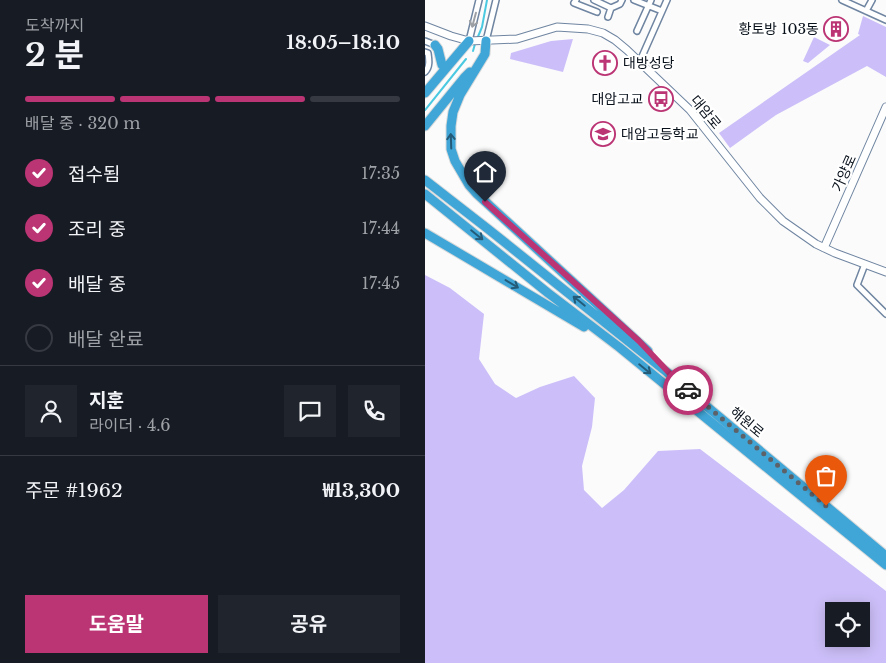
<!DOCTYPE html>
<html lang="ko">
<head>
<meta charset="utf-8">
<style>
	body { margin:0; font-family:"Libre Baskerville","Noto Sans KR",serif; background:#20242c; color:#f1f3f6; height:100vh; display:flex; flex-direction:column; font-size:19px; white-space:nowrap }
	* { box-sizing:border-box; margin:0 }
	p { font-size:16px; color:#9ea1a6 }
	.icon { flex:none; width:28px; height:28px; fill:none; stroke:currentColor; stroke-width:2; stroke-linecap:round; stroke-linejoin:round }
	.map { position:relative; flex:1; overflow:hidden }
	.panel { display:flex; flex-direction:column; background:#171b24; width:425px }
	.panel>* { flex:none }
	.controls { position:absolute; left:400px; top:602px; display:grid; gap:10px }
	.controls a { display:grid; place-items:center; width:45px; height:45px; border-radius:0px; background:#171b24; box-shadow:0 2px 12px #0003; font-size:25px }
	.pin { position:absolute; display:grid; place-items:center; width:42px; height:42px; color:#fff; margin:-51px -21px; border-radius:50% 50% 50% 0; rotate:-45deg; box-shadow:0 0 5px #0007 }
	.pin .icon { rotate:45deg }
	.courier { position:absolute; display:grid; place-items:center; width:50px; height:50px; margin:-25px; border:4px solid #bb3474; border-radius:50%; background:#fff; color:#222; box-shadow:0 1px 6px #0007 }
	.summary em { font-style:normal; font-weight:700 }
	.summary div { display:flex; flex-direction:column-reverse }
	.summary { display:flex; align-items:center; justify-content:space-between; height:85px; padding:0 25px }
	h1 { font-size:32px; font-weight:700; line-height:38px }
	.bar { display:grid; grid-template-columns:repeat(4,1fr); gap:8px 5px; align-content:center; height:60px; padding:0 25px }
	.bar i { height:6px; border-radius:4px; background:#363941 }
	.bar .on { background:#bb3474 }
	.bar p { grid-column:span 4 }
	.line { display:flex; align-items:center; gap:12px; padding:0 25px; border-top:1px solid #363941 }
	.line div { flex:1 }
	.round { display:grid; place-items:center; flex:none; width:52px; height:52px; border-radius:0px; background:#20242c }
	ol { padding:0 25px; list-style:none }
	li { display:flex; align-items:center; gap:15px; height:55px }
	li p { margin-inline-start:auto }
	li .icon { padding:5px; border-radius:50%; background:#bb3474; color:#fff; stroke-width:4 }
	li:last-child { color:#9ea1a6 }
	li i { width:28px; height:28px; border:2px solid #363941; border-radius:50% }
	.cta { display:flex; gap:10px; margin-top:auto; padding:10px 25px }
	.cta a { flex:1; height:58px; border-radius:0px; background:#bb3474; color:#fff; font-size:20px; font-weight:700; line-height:58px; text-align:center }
	.cta a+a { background:#20242c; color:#f1f3f6 }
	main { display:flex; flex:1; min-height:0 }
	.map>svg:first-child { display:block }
	.green { fill:#ccbff9; fill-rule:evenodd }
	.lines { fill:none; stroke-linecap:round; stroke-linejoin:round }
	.stream { stroke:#4ac9e1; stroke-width:2 }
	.street-casing { stroke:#6f85a1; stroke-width:8 }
	.secondary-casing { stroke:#6f85a1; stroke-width:9 }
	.highway-casing { stroke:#d7d9da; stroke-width:11 }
	.street { stroke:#fff; stroke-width:5 }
	.secondary { stroke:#fff; stroke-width:7 }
	.highway { stroke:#40a6d7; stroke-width:9 }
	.oneway { stroke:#9c9fa3 }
	.oneway2 { stroke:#245b78 }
	.done { stroke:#5d6269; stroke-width:5; stroke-dasharray:0 9 }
	.route { stroke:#bb3474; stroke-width:6 }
	.labels { text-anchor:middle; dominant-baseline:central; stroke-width:4.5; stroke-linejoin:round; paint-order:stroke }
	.poi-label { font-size:14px; fill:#08101a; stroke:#fff; text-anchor:end }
	.street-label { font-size:14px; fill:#08101a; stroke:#fff }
</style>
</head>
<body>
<main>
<section class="panel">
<div class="summary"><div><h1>2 분</h1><p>도착까지</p></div><em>18:05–18:10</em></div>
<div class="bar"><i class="on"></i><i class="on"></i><i class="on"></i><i></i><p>배달 중 · 320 m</p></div>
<ol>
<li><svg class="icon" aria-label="check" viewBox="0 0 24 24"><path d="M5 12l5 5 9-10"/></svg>접수됨<p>17:35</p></li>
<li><svg class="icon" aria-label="check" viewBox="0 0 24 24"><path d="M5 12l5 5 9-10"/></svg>조리 중<p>17:44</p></li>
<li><svg class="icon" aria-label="check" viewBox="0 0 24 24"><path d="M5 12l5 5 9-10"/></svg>배달 중<p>17:45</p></li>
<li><i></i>배달 완료</li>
</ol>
<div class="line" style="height:90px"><a class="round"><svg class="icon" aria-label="person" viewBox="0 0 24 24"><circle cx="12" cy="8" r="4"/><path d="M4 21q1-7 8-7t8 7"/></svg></a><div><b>지훈</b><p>라이더 · 4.6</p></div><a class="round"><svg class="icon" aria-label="chat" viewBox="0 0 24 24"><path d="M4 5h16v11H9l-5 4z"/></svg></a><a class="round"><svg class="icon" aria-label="phone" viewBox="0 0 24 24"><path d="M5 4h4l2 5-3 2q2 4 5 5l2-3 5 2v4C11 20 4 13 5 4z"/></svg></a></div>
<div class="line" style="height:65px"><div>주문 #1962</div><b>₩13,300</b></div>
<div class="cta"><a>도움말</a><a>공유</a></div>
</section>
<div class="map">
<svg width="461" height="663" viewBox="0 0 461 663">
	<rect width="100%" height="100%" fill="#fbfbfb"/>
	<!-- green -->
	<path class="green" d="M438 16 461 27V77L442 66 351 115 305 148 294 133 435 35 433 34Z
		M389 37 405 45 383 63 378 61Z
		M148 39 138 72 85 59 86 53 126 41Z
		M0 275 25 288 59 314 54 359 70 384 91 398 115 387 149 376 170 398 167 427 157 466 159 490 177 508 199 490 233 451 275 449 461 591V663H0ZM409 611H436V639H409Z"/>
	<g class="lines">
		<!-- stream -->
		<path class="stream" d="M52 39 57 27 62 0
			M48 51 50 44
			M0 110 41 59"/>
		<defs>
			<path id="street" d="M151 0 149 3 172 12
				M169 0 186 8
				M209 0 237 11
				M417 0 461 20
				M441 11 447 0
				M183 17 186 8 195 4 197 0
				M212 31 226 0
				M0 41 10 45
				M44 41 54 0
				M61 41 71 0
				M0 52 3 53C4 60 5 67 0 72
				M215 61 242 0
				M440 264 432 285 461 314"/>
			<path id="secondary" d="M0 26 26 36 44 41 92 39 132 27 163 29 178 33 190 40 202 50 265 110 335 198 358 221 391 244 410 253 461 272
				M399 248 461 107"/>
			<path id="highway" d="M61 41 60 54 35 95 28 112 26 126V149L30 161 44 185 52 194 223 351
				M10 45 13 49 17 65
				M0 93 44 41
				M0 126 39 78 45 72
				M0 180 63 229 248 377 280 405 461 556
				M0 194 123 293 194 347 461 565
				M0 233 159 327"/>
		</defs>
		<!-- street casing -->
		<use href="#street" class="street-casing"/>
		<!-- secondary casing -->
		<use href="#secondary" class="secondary-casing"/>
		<!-- highway casing -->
		<use href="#highway" class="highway-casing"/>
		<!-- street -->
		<use href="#street" class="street"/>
		<!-- secondary -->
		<use href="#secondary" class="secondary"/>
		<!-- highway -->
		<use href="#highway" class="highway"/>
	</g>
	<!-- one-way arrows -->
	<defs><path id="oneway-shaft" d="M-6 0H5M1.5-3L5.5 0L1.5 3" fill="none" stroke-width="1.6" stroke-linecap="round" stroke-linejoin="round" transform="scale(1.25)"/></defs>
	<use class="oneway" href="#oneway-shaft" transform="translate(49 20) rotate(105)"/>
	<g class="oneway2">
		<use href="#oneway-shaft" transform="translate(26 141) rotate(-92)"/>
		<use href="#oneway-shaft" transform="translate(52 235) rotate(39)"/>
		<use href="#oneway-shaft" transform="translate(87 284) rotate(31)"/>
		<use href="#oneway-shaft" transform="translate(154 301) rotate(-141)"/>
		<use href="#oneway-shaft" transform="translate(220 369) rotate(39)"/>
	</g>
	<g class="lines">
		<!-- done -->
		<path class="done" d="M263 390 401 506"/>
		<!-- route -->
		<path class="route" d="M60 202 214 341 248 377 263 390"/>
	</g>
	<!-- icons -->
	<defs>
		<symbol id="building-ring" viewBox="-11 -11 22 22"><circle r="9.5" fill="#fff" stroke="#bb3474" stroke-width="1.5"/><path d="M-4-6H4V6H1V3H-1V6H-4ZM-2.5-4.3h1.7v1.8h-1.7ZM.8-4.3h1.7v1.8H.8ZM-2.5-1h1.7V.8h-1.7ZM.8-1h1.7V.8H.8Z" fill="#bb3474"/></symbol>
		<symbol id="church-ring" viewBox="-11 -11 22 22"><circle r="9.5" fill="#fff" stroke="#bb3474" stroke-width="1.5"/><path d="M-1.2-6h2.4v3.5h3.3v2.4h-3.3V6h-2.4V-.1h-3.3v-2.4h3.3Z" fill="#bb3474"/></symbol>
		<symbol id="bus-ring" viewBox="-11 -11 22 22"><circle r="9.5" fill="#fff" stroke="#bb3474" stroke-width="1.5"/><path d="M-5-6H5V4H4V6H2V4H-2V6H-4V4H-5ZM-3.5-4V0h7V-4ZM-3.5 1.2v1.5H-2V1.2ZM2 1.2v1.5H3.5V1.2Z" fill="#bb3474"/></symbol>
		<symbol id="school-ring" viewBox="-11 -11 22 22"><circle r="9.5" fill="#fff" stroke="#bb3474" stroke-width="1.5"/><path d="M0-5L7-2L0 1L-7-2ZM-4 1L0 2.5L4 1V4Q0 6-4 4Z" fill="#bb3474"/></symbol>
	</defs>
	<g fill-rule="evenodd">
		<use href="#building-ring" x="397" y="15" width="28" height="28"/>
		<use href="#church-ring" x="166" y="49" width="28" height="28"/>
		<use href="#bus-ring" x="222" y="85" width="28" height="28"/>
		<use href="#school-ring" x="164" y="120" width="28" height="28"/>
	</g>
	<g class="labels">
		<!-- poi labels -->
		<g class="poi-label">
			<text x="394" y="29">황토방 103동</text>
			<text x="198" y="63" text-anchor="start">대방성당</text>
			<text x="218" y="99">대암고교</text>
			<text x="196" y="134" text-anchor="start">대암고등학교</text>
		</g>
		<!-- street labels -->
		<g class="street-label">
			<text transform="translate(281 112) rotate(50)">대암로</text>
			<text transform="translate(419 173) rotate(-66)">가양로</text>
			<text transform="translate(322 422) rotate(40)">해원로</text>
		</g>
	</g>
</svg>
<div class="controls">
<a><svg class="icon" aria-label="locate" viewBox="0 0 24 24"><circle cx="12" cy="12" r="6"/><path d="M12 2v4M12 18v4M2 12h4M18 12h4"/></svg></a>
</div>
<div class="pin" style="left:401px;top:506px;background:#ea580c"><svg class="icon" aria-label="bag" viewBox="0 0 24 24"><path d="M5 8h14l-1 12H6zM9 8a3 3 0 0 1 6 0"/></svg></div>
<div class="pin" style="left:60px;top:202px;background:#1f2937"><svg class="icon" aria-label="home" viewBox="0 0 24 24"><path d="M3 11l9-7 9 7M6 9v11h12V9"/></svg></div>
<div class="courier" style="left:263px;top:390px"><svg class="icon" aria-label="car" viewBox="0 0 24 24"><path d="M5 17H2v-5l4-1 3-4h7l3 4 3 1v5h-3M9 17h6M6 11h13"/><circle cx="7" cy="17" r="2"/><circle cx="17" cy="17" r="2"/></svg></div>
</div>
</main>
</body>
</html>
